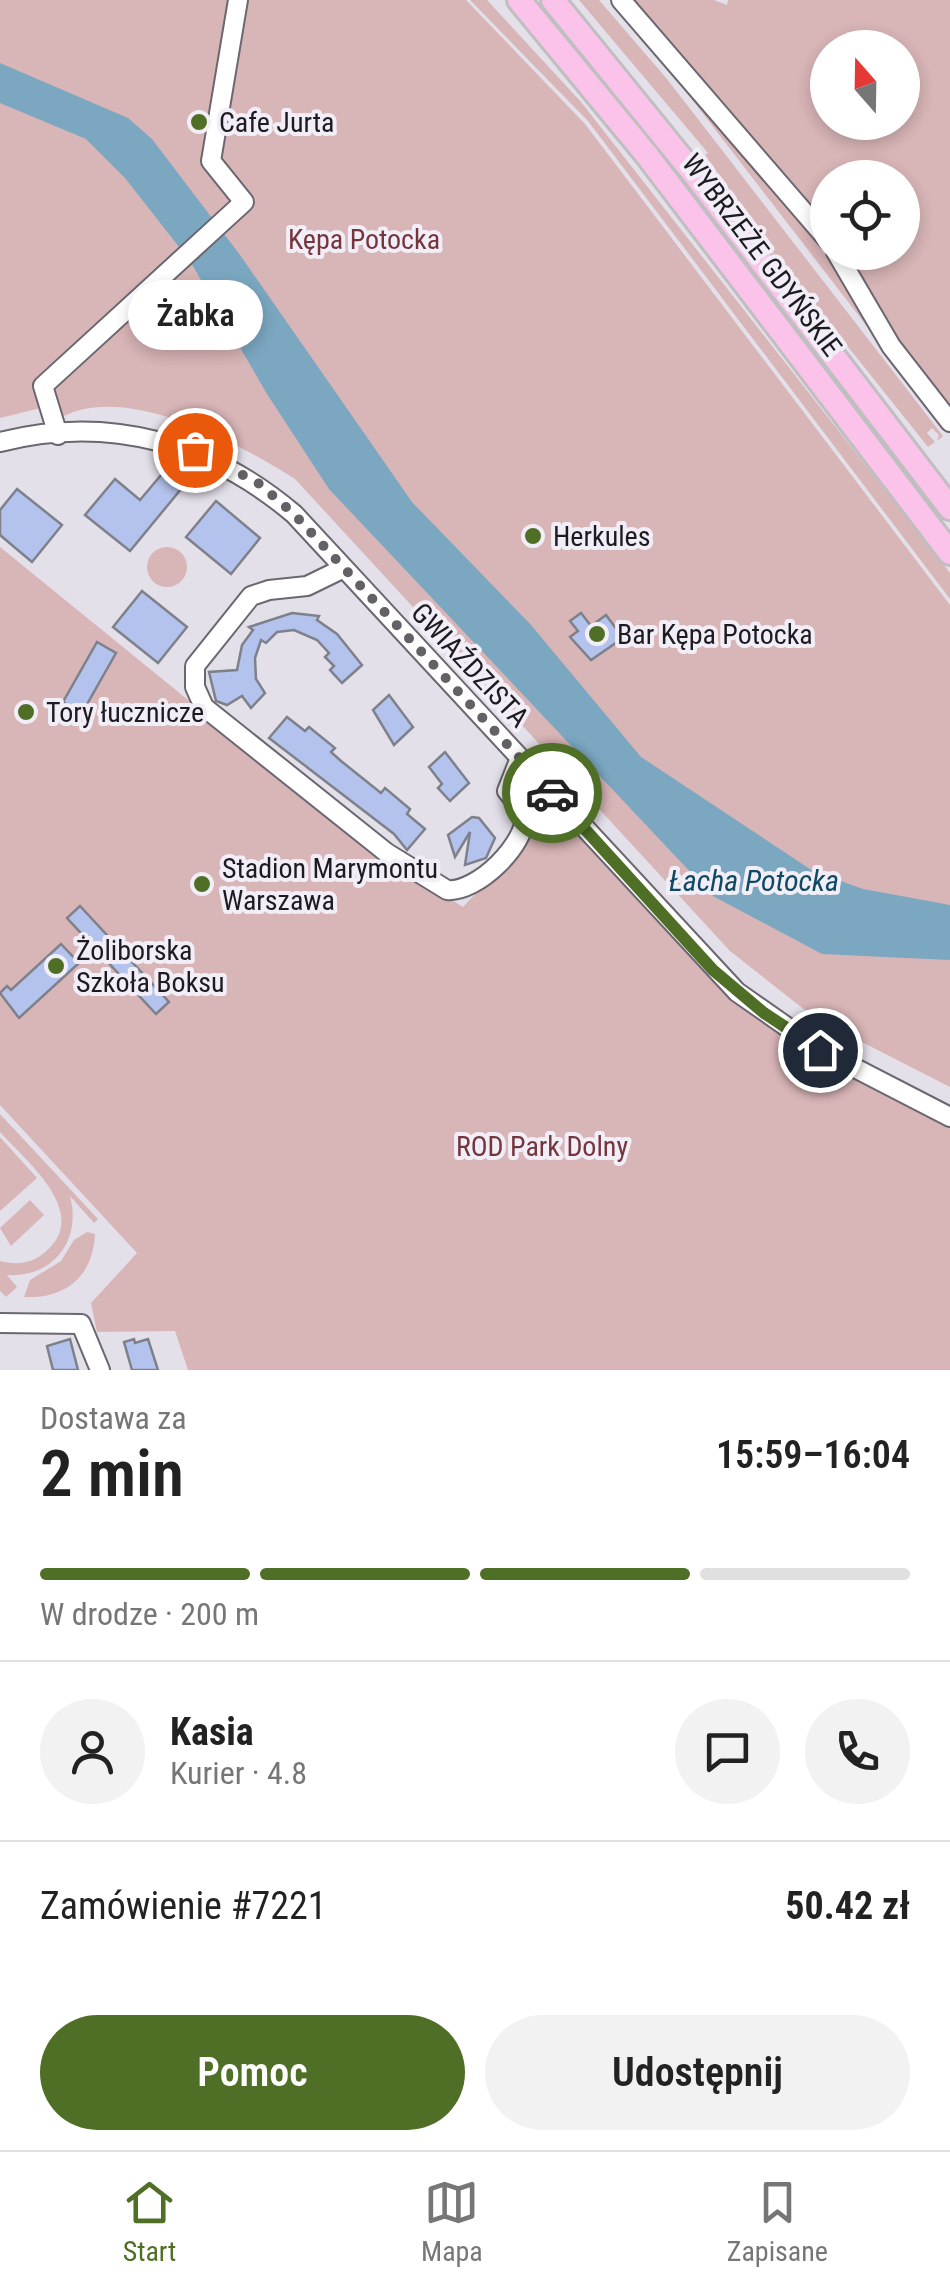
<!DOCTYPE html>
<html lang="pl">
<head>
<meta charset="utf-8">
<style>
	body { margin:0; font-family:"Roboto Condensed",sans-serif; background:#f2f2f2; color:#222; height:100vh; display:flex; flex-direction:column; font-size:38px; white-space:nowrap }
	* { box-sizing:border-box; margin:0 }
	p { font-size:32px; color:#767676 }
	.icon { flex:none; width:55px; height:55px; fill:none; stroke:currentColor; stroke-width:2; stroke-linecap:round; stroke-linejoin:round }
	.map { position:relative; height:1370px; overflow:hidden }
	.details { display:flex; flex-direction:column; background:#fff; flex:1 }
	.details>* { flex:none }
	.needle { width:65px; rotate:340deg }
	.tools { position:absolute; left:810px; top:30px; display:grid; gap:20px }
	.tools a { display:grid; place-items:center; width:110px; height:110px; border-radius:50%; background:#fff; box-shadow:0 5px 15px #0003; font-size:50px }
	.pin { position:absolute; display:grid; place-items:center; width:85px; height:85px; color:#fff; margin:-42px; border:5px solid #fff; border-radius:50%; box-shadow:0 2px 10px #0007 }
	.courier { position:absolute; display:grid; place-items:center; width:100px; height:100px; margin:-50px; border:8px solid #4f6f26; border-radius:50%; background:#fff; color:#222; box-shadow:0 2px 12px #0007 }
	.bubble { position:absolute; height:70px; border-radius:35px; background:#fff; box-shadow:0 5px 15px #0003; font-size:32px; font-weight:600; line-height:70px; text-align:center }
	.head em { font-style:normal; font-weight:600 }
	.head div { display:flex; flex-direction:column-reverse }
	.head { display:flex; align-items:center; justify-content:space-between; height:170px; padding:0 40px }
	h1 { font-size:65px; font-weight:600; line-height:75px }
	.bar { display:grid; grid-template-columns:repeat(4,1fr); gap:15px 10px; align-content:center; height:120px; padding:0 40px }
	.bar i { height:12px; border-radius:8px; background:#e0e0e0 }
	.bar .on { background:#4f6f26 }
	.bar p { grid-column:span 4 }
	.line { display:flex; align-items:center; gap:25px; padding:0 40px; border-top:2px solid #e0e0e0 }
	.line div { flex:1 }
	.round { display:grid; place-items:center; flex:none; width:105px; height:105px; border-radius:52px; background:#f2f2f2 }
	.cta { display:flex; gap:20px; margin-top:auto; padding:20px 40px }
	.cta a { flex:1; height:115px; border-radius:60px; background:#4f6f26; color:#fff; font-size:40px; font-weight:600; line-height:115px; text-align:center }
	.cta a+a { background:#f2f2f2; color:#222 }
	.tabs { display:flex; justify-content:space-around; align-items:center; height:140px; border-top:2px solid #e0e0e0; background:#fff; font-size:28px; color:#767676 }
	.tabs a { display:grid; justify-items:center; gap:5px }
	.tabs .on { color:#4f6f26 }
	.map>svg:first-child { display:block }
	.green { fill:#d8b5b7; fill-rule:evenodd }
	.water { fill:#7ba7c1 }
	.building { fill:#b4c3ed; stroke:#7e818a; stroke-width:2.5 }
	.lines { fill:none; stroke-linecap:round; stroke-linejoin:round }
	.minor-casing { stroke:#6b6770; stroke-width:22 }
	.major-casing { stroke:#c0bfc0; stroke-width:28 }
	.minor { stroke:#fff; stroke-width:18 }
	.major { stroke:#fbc2ea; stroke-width:22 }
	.done { stroke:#636066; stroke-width:10; stroke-dasharray:0 18 }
	.route { stroke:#4f6f26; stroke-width:12 }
	.poi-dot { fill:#4f6f26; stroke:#f2eef7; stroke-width:4 }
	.labels { text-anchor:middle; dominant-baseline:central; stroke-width:8; stroke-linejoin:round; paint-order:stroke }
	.poi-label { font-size:28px; fill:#1d1b1f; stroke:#f2eef7; text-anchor:start }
	.park-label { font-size:28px; fill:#75353d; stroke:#f2eef7 }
	.street-label { font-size:28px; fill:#1d1b1f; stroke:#f2eef7 }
	.water-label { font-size:30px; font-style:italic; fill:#104964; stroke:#f2eef7 }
</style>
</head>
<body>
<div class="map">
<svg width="950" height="1370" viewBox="0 0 950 1370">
	<rect width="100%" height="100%" fill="#e4e0ea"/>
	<!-- green -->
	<path class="green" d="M0 0H466L585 124 950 605V1087L815 1018 730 951 295 479C242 445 145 393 80 410 72 412 65 416 57 418L53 405 0 418Z
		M470 0H487L581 102 950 573V599L588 121Z
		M579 0H599L667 79 943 436 937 441 939 435 932 428 927 433 935 442 928 447 770 249 705 155 708 153Z
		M630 0H714L727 5 728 0H950V410L897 342 844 253 902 252V178H828L827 229ZM828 48H902V122H828Z
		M680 75 819 241 885 347 950 434 677 80Z
		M147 567a20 20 0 1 1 40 0a20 20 0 1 1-40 0Z
		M0 547 380 856 463 907 542 822 511 787 523 776 727 995 811 1056 807 1071 818 1061 950 1125V1370H188L175 1331 97 1332 91 1303 137 1253 0 1105Z
		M0 1114 98 1219 94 1223 70 1196C82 1240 53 1278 7 1275L17 1287 6 1297 0 1291V1261C16 1265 31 1264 44 1253 93 1214 26 1161 0 1132Z
		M0 1137 37 1178 0 1211Z
		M30 1200 44 1215 11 1246 0 1228Z
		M87 1232 95 1234C93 1277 65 1299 24 1297L30 1280 61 1261 74 1240Z"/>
	<!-- water -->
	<path class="water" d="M0 63 128 118 152 139 240 255 412 502 531 625 641 757 813 871 863 889 950 905V960L822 954 713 896 329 489 267 394 190 261 125 178 86 139 0 103Z"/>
	<!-- building -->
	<path class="building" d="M167 468 191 477 130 551 85 515 115 479 140 500Z
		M17 489 62 525 32 562 0 535V510Z
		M216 501 260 538 231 574 186 537Z
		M142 591 187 627 158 663 113 627Z
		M292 613 319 616 317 620 337 634 362 665 342 683 330 670 334 666 325 657 329 653 317 640 294 630 277 632 266 643 261 640 255 658 256 679 265 693 251 708 242 696 227 705 216 701 209 672 237 670 242 645 253 630 249 627Z
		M581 613 591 626 606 615 623 638 591 660 570 637 578 631 570 621Z
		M97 642 116 653 82 713 63 702Z
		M389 695 413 727 394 745 373 710Z
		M287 717 305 731 309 727 335 748 331 752 341 761 381 793 385 788 410 809 407 814 425 829 407 850 394 834 269 738Z
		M445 752 469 783 450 801 438 788 442 784 429 767Z
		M472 817 479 818 495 838 486 858 465 865 470 832 455 857 448 835Z
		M80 906 169 1002 156 1014 67 918Z
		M61 944 79 963 19 1018 0 993 7 986 11 990Z
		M70 1339 78 1370H53L47 1346Z
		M134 1339 135 1343 148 1339 158 1370H132L124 1342Z"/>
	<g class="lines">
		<defs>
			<path id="minor" d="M621 0 828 240
				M836 252 891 346 950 422
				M58 435 43 386 244 202 211 161 238 0
				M0 442C109 414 210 443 294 514L737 992 820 1050 950 1117
				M344 568 307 586 269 590 251 596 195 666V687L204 707 387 853 447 890C477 893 527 844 525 814L507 791 520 758
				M0 1323 81 1324 100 1370"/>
			<path id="major" d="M519 0 646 154 950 553
				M553 0 695 175 950 508"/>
		</defs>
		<!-- minor casing -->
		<use href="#minor" class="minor-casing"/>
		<!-- major casing -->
		<use href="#major" class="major-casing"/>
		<!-- minor -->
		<use href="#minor" class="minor"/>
		<!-- major -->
		<use href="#major" class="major"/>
	</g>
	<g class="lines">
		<!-- done -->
		<path class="done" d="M195 450 258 483 294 514 552 793"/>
		<!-- route -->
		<path class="route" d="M552 793 713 970 764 1013 820 1050"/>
	</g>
	<!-- markers -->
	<g class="poi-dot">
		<circle cx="199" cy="122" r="10"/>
		<circle cx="533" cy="536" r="10"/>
		<circle cx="597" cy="634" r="10"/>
		<circle cx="26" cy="712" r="10"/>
		<circle cx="202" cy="884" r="10"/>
		<circle cx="56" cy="966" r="10"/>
	</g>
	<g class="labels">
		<!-- poi labels -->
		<g class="poi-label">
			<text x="219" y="122">Cafe Jurta</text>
			<text x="553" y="536">Herkules</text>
			<text x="617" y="634">Bar Kępa Potocka</text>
			<text x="46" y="712">Tory łucznicze</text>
			<text x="222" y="868">Stadion Marymontu<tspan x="222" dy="32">Warszawa</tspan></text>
			<text x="76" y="950">Żoliborska<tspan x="76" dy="32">Szkoła Boksu</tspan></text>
		</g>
		<!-- park labels -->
		<g class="park-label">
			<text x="364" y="239">Kępa Potocka</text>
			<text x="542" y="1146">ROD Park Dolny</text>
		</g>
		<!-- street labels -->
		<g class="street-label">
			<text transform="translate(762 255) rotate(53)">WYBRZEŻE GDYŃSKIE</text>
			<text transform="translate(470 665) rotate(47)">GWIAŹDZISTA</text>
		</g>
		<!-- water labels -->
		<g class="water-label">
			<text x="754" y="880">Łacha Potocka</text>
		</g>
	</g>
</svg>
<div class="tools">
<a><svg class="needle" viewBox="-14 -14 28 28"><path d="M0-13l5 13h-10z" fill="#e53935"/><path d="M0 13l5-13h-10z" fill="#767676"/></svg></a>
<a><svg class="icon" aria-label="locate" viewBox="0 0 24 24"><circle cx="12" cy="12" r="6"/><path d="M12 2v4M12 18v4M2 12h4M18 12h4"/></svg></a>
</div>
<div class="pin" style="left:195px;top:450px;background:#ea580c"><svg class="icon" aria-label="bag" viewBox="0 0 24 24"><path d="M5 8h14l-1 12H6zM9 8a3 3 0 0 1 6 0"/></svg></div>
<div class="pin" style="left:820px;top:1050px;background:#1f2937"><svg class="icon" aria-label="home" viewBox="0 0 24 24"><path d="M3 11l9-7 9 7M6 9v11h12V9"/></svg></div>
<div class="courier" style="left:552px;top:793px"><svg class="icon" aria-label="car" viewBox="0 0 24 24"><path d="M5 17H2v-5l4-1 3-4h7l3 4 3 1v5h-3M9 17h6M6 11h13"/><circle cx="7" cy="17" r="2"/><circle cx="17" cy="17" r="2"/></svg></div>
<div class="bubble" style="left:128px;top:280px;width:135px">Żabka</div>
</div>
<section class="details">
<div class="head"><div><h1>2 min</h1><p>Dostawa za</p></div><em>15:59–16:04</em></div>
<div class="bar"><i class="on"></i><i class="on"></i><i class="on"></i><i></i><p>W drodze · 200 m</p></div>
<div class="line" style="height:180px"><a class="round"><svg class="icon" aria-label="person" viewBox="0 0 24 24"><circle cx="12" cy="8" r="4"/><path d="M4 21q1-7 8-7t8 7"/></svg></a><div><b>Kasia</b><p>Kurier · 4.8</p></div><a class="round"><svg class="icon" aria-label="chat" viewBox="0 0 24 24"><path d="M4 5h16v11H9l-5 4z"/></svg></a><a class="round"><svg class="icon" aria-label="phone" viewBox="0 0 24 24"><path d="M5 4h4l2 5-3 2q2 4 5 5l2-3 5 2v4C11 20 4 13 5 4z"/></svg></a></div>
<div class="line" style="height:130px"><div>Zamówienie #7221</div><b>50.42 zł</b></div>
<div class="cta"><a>Pomoc</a><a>Udostępnij</a></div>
</section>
<nav class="tabs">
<a class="on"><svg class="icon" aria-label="home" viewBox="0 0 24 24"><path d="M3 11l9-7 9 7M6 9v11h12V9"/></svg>Start</a>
<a><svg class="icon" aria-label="map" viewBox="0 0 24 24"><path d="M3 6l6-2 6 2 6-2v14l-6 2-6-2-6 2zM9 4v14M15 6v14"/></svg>Mapa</a>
<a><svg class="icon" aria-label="saved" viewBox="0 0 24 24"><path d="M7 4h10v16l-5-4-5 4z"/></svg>Zapisane</a>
</nav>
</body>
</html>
